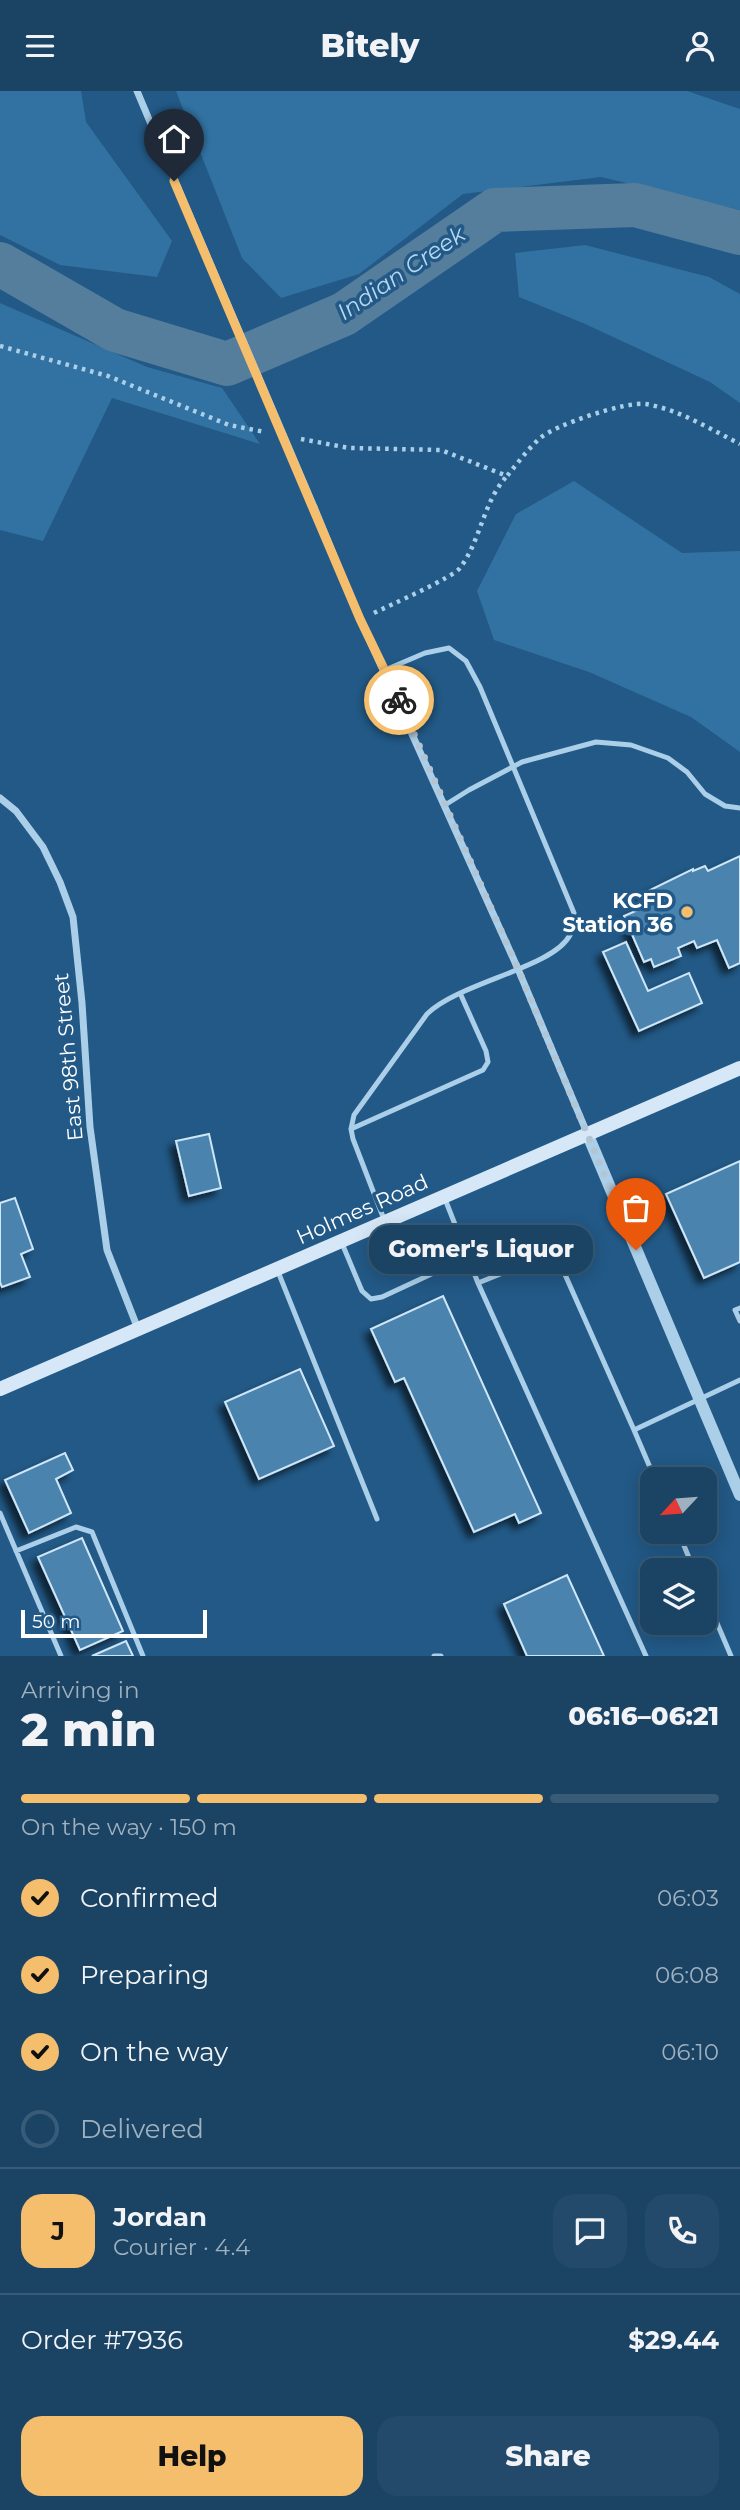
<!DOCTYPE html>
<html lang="en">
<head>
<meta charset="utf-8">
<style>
	body { margin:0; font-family:Montserrat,sans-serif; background:#234a6a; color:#f1f3f6; height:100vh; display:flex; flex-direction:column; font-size:26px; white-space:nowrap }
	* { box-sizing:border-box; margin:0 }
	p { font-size:23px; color:#9fb0bf }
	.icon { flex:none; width:38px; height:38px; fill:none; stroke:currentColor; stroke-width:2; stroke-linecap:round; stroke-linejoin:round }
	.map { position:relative; height:1565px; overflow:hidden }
	.side { display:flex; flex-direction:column; background:#1a4364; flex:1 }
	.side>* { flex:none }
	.needle { width:46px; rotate:244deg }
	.buttons { position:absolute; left:640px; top:1376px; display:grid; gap:14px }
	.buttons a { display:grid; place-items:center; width:77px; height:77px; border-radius:14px; background:#1a4364; box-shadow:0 4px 18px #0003,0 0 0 2px #385c78; font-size:35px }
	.scale { position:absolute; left:21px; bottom:18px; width:186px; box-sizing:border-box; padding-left:7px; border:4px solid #fff; border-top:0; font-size:19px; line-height:24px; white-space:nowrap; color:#fff; -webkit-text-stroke:5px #225986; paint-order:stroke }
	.pin { position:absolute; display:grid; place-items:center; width:60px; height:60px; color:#fff; margin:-72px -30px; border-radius:50% 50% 50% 0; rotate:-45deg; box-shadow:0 0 7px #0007 }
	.pin .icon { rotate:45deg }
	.courier { position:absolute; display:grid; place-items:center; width:70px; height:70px; margin:-35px; border:5px solid #f5be6d; border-radius:50%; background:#fff; color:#222; box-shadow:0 2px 9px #0007 }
	.bubble { position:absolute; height:49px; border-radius:21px; background:#1a4364; box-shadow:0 4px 18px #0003,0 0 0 2px #385c78; font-size:23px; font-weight:800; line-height:49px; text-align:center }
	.head em { font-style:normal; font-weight:800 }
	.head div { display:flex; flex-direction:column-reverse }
	.head { display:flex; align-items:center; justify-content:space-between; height:119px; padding:0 21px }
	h1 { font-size:46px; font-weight:800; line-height:52px }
	.bar { display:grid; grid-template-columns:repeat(4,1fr); gap:10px 7px; align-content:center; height:84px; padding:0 21px }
	.bar i { height:9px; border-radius:5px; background:#385c78 }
	.bar .current { background:#f5be6d }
	.bar p { grid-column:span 4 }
	.line { display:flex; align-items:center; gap:18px; padding:0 21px; border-top:2px solid #385c78 }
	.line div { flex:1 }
	.round { display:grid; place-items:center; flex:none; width:74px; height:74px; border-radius:21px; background:#234a6a }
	ol { padding:0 21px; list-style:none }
	li { display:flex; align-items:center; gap:21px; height:77px }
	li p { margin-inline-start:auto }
	li .icon { padding:7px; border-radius:50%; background:#f5be6d; color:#111; stroke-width:4 }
	li:last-child { color:#9fb0bf }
	li i { width:38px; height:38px; border:4px solid #385c78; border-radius:50% }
	.button { display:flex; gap:14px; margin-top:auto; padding:14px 21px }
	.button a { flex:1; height:80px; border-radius:21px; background:#f5be6d; color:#111; font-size:28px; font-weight:800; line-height:80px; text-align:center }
	.button a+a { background:#234a6a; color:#f1f3f6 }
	header { display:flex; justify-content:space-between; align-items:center; height:91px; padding:0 21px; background:#1a4364; font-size:32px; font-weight:800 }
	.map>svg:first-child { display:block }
	.green { fill:#3272a2 }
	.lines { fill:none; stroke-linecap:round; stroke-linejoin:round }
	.river { stroke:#557d9c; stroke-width:44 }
	.building { fill:#4a83ae; stroke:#cfe6f7; stroke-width:2; filter:url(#shadow) }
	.path { stroke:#abcfe9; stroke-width:4.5; stroke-dasharray:3.5 5; stroke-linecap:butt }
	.service { stroke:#abcfe9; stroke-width:5 }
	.minor { stroke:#abcfe9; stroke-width:7 }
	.tertiary { stroke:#abcfe9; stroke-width:12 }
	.secondary { stroke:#d6e8f7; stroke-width:14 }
	.minor-bridge { stroke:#abcfe9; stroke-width:7 }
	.done { stroke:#b2c5d5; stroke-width:7; stroke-dasharray:0 12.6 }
	.route { stroke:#f5be6d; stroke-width:9 }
	.poi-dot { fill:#f5be6d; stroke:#225986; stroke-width:2.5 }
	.labels { text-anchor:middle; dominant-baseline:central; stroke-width:7; stroke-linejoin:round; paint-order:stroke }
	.poi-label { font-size:21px; font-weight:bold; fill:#fff; stroke:#225986; text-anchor:end }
	.street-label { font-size:21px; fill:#fff; stroke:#225986 }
	.water-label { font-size:23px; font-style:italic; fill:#b7d8f1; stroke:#225986 }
</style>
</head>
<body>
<header><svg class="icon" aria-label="menu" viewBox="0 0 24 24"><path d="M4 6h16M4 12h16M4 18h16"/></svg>Bitely<svg class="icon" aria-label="person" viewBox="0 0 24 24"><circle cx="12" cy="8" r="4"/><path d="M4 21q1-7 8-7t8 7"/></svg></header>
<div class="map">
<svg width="740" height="1565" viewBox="0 0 740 1565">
	<defs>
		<filter id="shadow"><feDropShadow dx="-6" dy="6" stdDeviation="3.5" flood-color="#0009"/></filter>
	</defs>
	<rect width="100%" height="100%" fill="#225986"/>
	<!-- green -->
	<path class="green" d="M0 0H81L86 31 172 150 157 186 60 174 0 144Z
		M176 0H687L740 18V119L601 86 463 103 359 183 281 207 242 167Z
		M585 154 709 186 740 203V312L710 291 583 232 519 206 515 162Z
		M0 212 147 276 222 297 260 353 112 307 43 450 0 439Z
		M574 390 682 462 740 460V661L691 626 589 581 494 549 477 500 516 423Z"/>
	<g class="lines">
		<!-- river -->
		<path class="river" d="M0 173 115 239 227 273 344 223 495 119 635 114 740 142"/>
	</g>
	<!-- building -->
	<path class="building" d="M740 765V872L729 877 717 849 697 857 694 850 678 857 681 865 654 876 651 868 644 871 624 825 645 816 640 804 693 778V780L705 775 708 780Z
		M626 851 648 900 689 882 702 912 639 940 603 861Z
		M209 1043 221 1097 189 1105 176 1050Z
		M740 1070V1171L704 1187 666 1103Z
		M15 1107 33 1158 21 1163 30 1186 2 1196 0 1191V1112Z
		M443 1205 541 1422 519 1432 515 1423 474 1441 404 1287 395 1291 371 1238Z
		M300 1278 334 1355 259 1388 225 1311Z
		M65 1362 73 1379 56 1388 71 1422 29 1442 5 1389Z
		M82 1447 123 1540 80 1559 38 1466Z
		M567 1484 604 1565H527L504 1513Z
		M126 1550 133 1565H92Z"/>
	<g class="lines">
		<!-- path -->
		<path class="path" d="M0 255 108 285 229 334 265 341
			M301 348 349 357 441 359 507 385C517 373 527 359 539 348 554 334 626 310 646 313 680 319 710 338 740 353
			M374 522C388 515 454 486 460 477 481 449 483 411 507 385"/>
		<!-- service -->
		<path class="service" d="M445 714 469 699 522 671 596 651 631 654 668 667 687 681 705 703 725 715 740 717
			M351 1038 483 979 488 971 486 960 460 902
			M445 1108 478 1192 555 1161 634 1339
			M385 1131 353 1048 351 1038 354 1024 427 923C460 891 553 877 570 844 574 837 574 830 574 822L480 596 466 570 449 557 425 562 385 579
			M341 1150 362 1200 371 1208 382 1206 468 1166
			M277 1178 377 1428
			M478 1192 646 1565
			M740 1217 735 1219 740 1230
			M655 1388 634 1339 740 1289
			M0 1422 61 1565
			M678 1440 694 1479
			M16 1460 76 1436 92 1441 143 1565
			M705 1504 731 1565
			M434 1565H441"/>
		<!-- minor -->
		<path class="minor" d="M137 0 164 64
			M314 416 360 528 518 878 587 1042
			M0 707 16 720 43 756 60 791 73 826 82 912 90 1036 107 1159 138 1238"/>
		<!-- tertiary -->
		<path class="tertiary" d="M587 1042 740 1404"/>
		<!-- secondary -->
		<path class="secondary" d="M0 1298 740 977"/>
		<!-- minor-bridge -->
		<path class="minor-bridge" d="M164 64 314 416"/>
	</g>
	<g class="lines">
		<!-- done -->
		<path class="done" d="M399 609 518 878 636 1159"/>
		<!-- route -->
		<path class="route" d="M174 90 360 528 399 609"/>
	</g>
	<!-- markers -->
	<circle class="poi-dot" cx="687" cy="821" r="7"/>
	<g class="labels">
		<!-- poi labels -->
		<g class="poi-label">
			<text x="673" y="809">KCFD<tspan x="673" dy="24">Station 36</tspan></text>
		</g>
		<!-- street labels -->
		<g class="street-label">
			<text transform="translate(68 966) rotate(-95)">East 98th Street</text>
			<text transform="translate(362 1118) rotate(-24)">Holmes Road</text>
		</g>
		<!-- water labels -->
		<g class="water-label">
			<text transform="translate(401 182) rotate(-34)">Indian Creek</text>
		</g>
	</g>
</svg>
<div class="buttons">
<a><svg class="needle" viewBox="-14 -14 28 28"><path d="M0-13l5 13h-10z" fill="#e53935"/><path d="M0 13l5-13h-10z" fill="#9fb0bf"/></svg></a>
<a><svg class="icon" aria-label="layers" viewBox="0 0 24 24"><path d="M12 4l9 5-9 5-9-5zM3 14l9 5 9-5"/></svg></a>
</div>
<div class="scale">50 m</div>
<div class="pin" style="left:636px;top:1159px;background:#ea580c"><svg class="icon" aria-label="bag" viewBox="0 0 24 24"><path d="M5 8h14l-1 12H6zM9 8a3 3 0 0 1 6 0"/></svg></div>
<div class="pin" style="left:174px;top:90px;background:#1f2937"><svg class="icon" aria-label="home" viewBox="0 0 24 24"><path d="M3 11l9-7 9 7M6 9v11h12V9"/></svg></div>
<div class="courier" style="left:399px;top:609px"><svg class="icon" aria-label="bike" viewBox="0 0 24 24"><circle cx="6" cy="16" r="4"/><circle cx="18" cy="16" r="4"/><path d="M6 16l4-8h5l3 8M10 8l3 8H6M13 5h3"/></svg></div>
<div class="bubble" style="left:369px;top:1134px;width:224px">Gomer's Liquor</div>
</div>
<section class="side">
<div class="head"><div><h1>2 min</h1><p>Arriving in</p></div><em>06:16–06:21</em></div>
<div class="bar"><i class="current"></i><i class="current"></i><i class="current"></i><i></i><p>On the way · 150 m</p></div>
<ol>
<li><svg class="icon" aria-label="check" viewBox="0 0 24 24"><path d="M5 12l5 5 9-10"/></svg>Confirmed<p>06:03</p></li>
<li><svg class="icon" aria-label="check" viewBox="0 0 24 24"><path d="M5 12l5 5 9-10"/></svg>Preparing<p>06:08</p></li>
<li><svg class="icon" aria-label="check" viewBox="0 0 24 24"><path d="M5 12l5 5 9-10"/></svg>On the way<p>06:10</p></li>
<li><i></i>Delivered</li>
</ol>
<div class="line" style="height:126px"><b class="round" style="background:#f5be6d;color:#111">J</b><div><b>Jordan</b><p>Courier · 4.4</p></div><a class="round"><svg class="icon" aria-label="chat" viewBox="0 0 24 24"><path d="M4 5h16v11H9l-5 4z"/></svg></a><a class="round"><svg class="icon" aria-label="phone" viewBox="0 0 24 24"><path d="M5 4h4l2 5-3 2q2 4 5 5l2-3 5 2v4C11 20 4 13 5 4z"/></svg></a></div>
<div class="line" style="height:91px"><div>Order #7936</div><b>$29.44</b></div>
<div class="button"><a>Help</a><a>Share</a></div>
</section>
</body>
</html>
